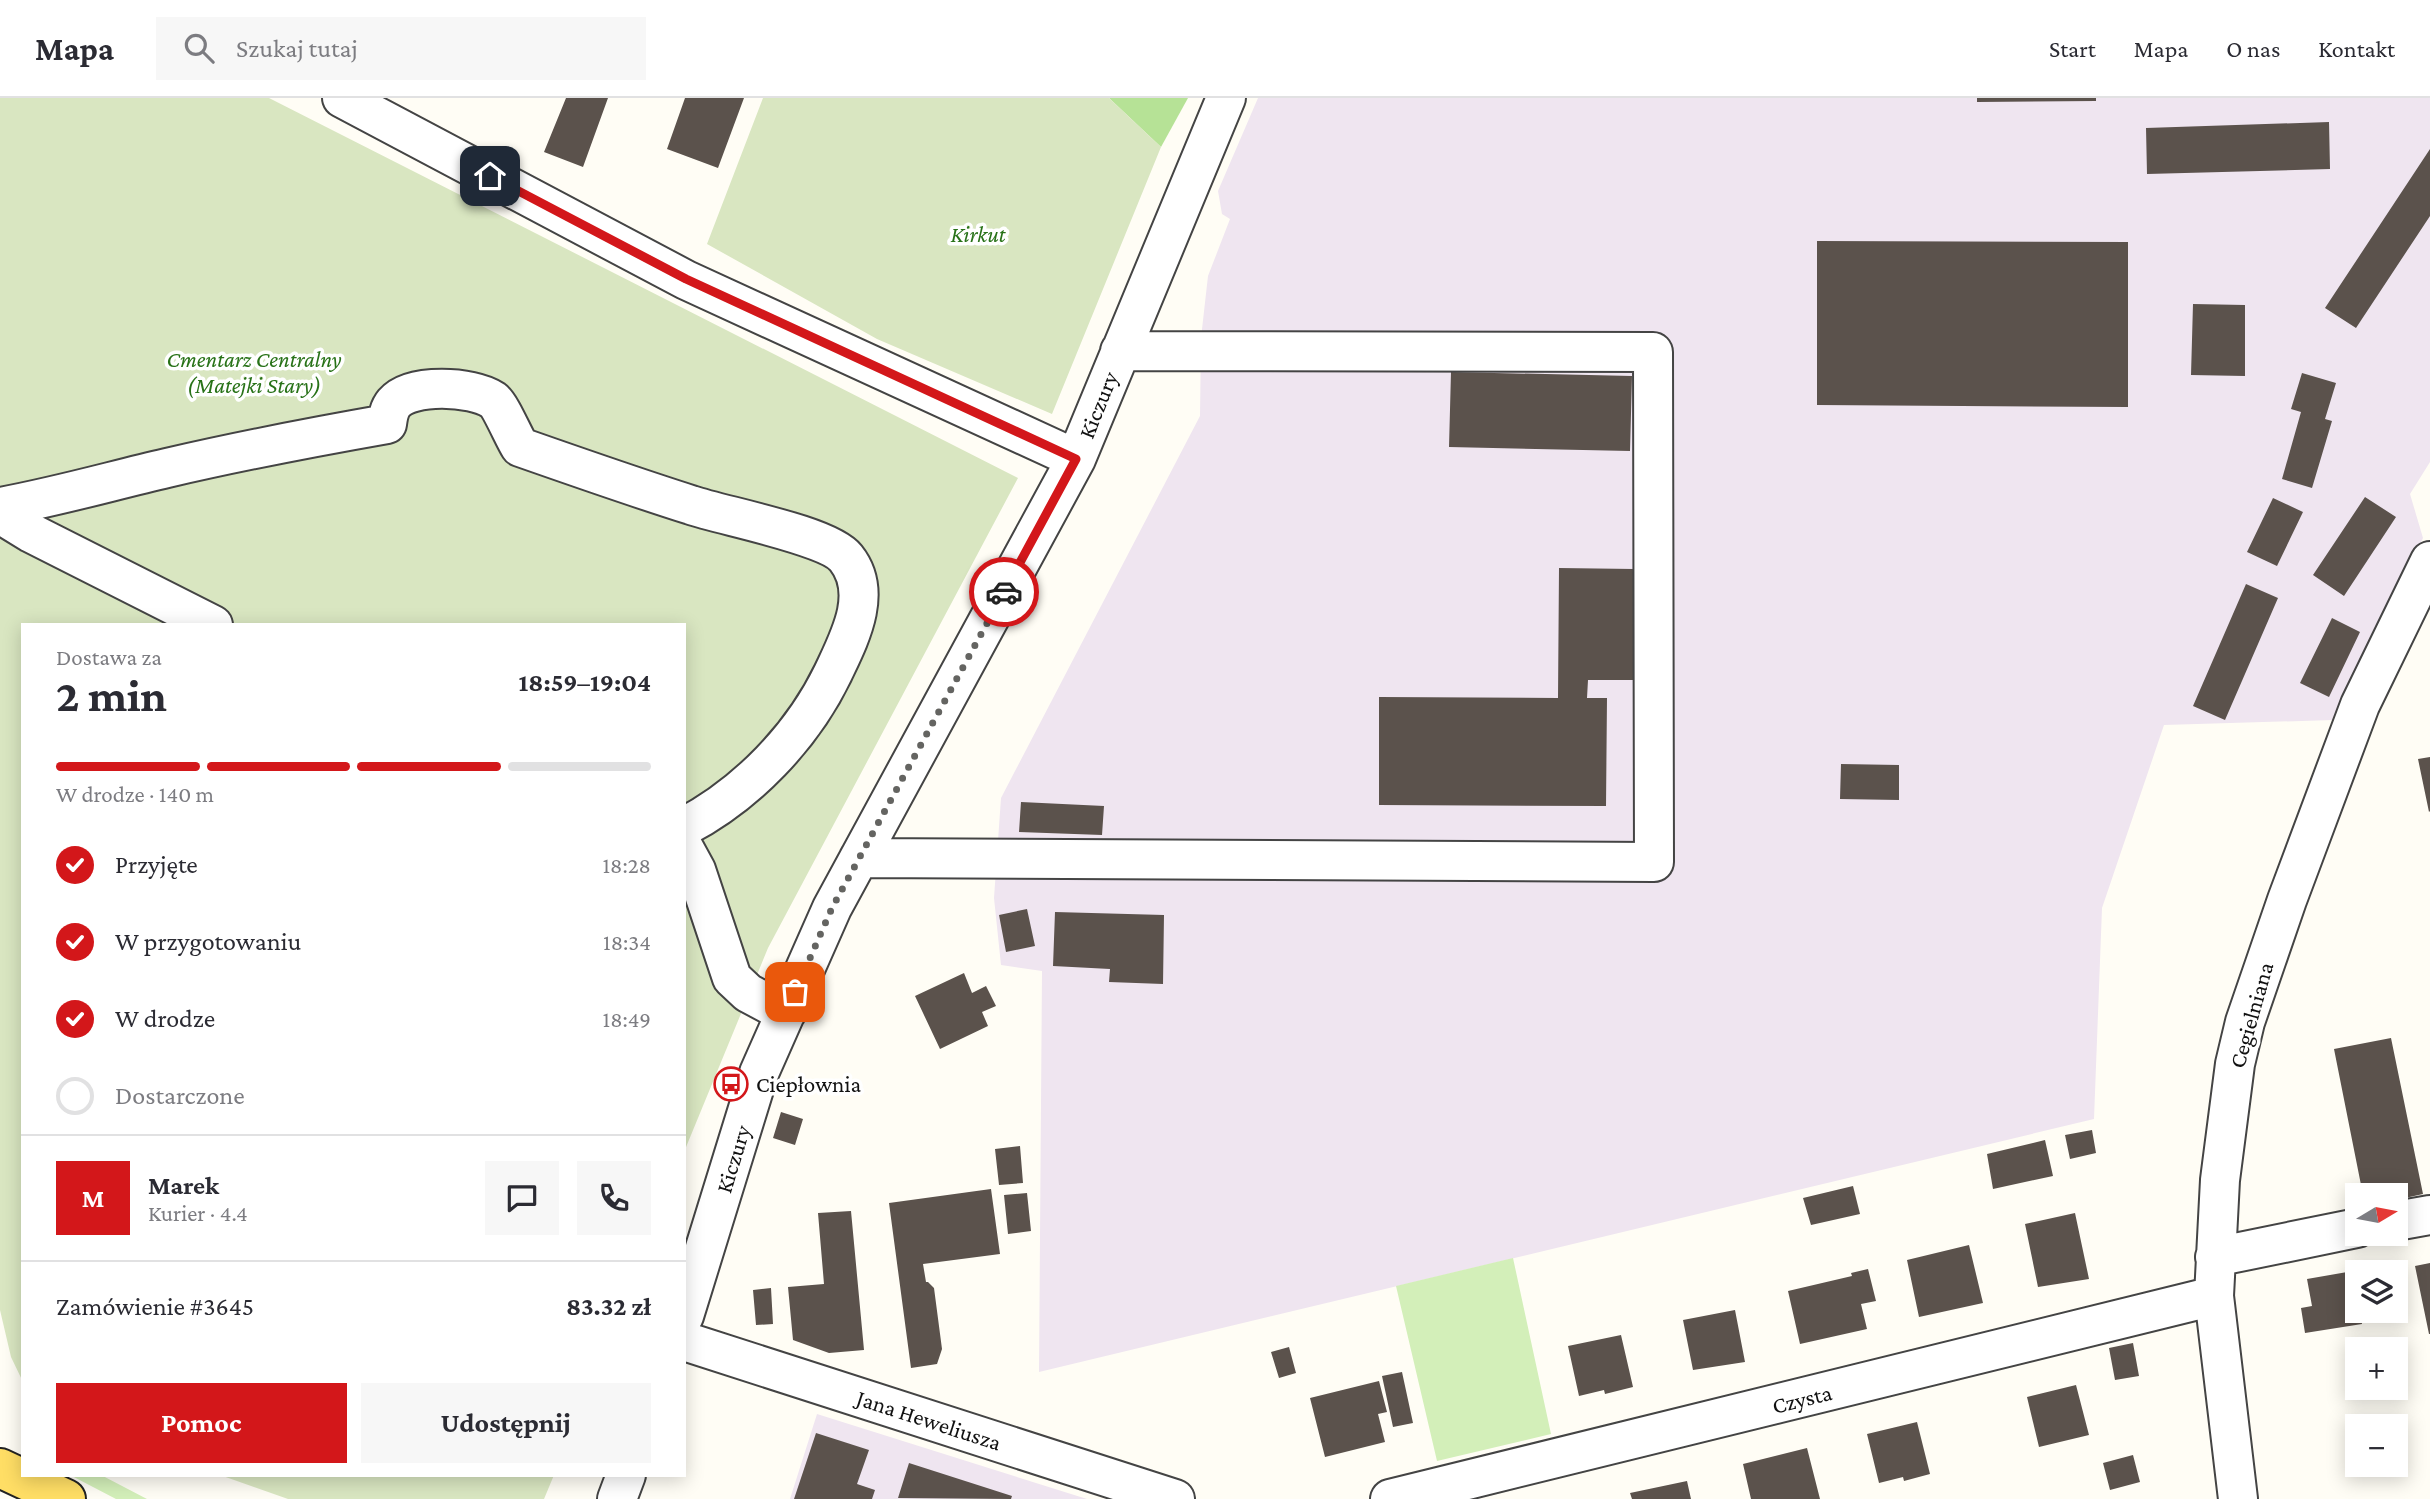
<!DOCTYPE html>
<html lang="pl">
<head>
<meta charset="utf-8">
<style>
	body { margin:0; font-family:"Crimson Pro",serif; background:#f7f7f7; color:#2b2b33; height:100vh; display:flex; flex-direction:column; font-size:26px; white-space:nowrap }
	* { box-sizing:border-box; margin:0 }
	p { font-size:23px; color:#7c7c81 }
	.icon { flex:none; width:38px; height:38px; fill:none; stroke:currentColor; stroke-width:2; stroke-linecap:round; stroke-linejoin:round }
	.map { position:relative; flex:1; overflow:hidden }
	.sheet { position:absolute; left:21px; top:525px; width:665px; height:854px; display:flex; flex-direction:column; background:#fff; border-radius:0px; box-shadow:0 4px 18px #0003 }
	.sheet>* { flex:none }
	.needle { width:46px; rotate:80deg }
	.buttons { position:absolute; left:2345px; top:1085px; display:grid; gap:14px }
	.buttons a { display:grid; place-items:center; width:63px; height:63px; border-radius:0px; background:#fff; box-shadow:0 4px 18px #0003; font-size:35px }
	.pin { position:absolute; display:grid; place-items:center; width:60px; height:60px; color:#fff; margin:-30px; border-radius:14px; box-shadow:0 4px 10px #0006 }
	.courier { position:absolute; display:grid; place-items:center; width:70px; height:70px; margin:-35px; border:5px solid #d3171a; border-radius:50%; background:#fff; color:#222; box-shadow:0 2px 9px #0007 }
	.head em { font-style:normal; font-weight:700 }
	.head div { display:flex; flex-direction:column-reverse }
	.head { display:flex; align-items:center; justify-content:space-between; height:119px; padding:0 35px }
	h1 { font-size:46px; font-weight:700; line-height:52px }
	.bar { display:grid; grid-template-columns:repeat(4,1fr); gap:10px 7px; align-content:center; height:84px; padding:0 35px }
	.bar i { height:9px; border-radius:5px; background:#e1e1e2 }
	.bar .current { background:#d3171a }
	.bar p { grid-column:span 4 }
	.line { display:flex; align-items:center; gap:18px; padding:0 35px; border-top:2px solid #e1e1e2 }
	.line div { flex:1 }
	.round { display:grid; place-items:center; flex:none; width:74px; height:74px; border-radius:0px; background:#f7f7f7 }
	ol { padding:0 35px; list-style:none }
	li { display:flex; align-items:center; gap:21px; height:77px }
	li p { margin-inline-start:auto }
	li .icon { padding:7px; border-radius:50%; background:#d3171a; color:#fff; stroke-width:4 }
	li:last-child { color:#7c7c81 }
	li i { width:38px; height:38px; border:4px solid #e1e1e2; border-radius:50% }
	.button { display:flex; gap:14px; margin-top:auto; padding:14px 35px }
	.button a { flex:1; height:80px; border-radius:0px; background:#d3171a; color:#fff; font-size:28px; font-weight:700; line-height:80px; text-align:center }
	.button a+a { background:#f7f7f7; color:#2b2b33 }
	header { display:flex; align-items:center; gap:42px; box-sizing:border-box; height:98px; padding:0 35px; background:#fff; border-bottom:2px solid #e1e1e2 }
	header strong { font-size:33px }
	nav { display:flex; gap:38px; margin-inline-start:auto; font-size:24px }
	.search { width:490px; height:63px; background:#f7f7f7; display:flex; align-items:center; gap:18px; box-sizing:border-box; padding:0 24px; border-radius:0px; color:#7c7c81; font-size:26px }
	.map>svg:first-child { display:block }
	.industrial { fill:#efe5f0 }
	.green { fill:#d3efb9 }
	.forest { fill:#b6e296 }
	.cemetery { fill:#d9e6c1 }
	.building { fill:#5b524c }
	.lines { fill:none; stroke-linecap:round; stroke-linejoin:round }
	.minor-casing { stroke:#444; stroke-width:42 }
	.major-casing { stroke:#222; stroke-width:42 }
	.minor { stroke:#fff; stroke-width:38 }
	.major { stroke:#ffde65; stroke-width:38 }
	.done { stroke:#646461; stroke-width:7; stroke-dasharray:0 12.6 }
	.route { stroke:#d3171a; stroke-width:9 }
	.labels { text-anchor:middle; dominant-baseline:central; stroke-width:7; stroke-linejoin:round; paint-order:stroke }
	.park-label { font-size:23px; font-style:italic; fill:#287218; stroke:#fff }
	.street-label { font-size:23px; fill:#111; stroke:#fff }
	.poi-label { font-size:23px; fill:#111; stroke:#fff; text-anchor:start }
</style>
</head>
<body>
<header>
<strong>Mapa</strong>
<div class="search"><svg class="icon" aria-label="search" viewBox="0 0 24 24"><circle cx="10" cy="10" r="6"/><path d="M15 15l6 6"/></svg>Szukaj tutaj</div>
<nav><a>Start</a><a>Mapa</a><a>O nas</a><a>Kontakt</a></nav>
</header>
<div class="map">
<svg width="2430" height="1401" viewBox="0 0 2430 1401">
	<rect width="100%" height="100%" fill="#fffdf5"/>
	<!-- industrial -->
	<path class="industrial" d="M1258 0H2430V364L2410 396 2423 440 2333 622 2164 627 2102 810 2094 1021 1039 1274 1042 873 1001 867 994 800 1001 700 1200 318 1201 240 1208 178 1230 121 1222 116 1218 93Z
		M817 1316 1087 1401H790Z"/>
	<!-- green -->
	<path class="green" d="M1513 1160 1551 1336 1437 1363 1396 1188Z
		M70 1377H101L147 1401H116Z"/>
	<!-- forest -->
	<path class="forest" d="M1109 0H1188L1161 49Z"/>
	<!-- cemetery -->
	<path class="cemetery" d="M0 0H269L1018 380 768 850 684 1054V527H23V1284L11 1259 0 1212Z
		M763 0H1109L1161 49 1052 316 877 241 707 146Z
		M220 1377H554L544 1401H288Z"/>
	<!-- building -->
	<path class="building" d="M566 0H608L583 69 544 54Z
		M685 0H744L718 70 667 51Z
		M1977 0H2096V3L1977 4Z
		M2329 24 2330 71 2147 76 2146 30Z
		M2430 51V118L2356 230 2325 210Z
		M1817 143 2128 144V309L1817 307Z
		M2193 206 2245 207V278L2191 277Z
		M1451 274 1632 278 1630 353 1449 349Z
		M2302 275 2336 285 2325 321 2332 323 2312 390 2282 381 2301 314 2291 311Z
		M2365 399 2396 419 2344 498 2313 477Z
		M2273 400 2303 414 2277 468 2247 454Z
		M1559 470 1634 471V582H1588L1587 600H1607L1606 708 1379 707V599L1558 600Z
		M2246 486 2278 500 2225 622 2193 608Z
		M2332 520 2360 534 2329 599 2300 585Z
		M2430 659V713L2429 714 2418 661Z
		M1841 666 1899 667V702L1840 701Z
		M1021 704 1104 708 1102 737 1019 734Z
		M1027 811 1035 848 1006 854 999 817Z
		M1055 814 1164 817 1163 886 1109 884 1110 871 1053 868Z
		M964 875 972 895 986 888 996 908 982 914 988 928 940 951 915 898Z
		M2391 940 2423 1096 2396 1102V1097H2363L2334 951Z
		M781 1014 803 1021 795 1047 773 1040Z
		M2092 1032 2096 1055 2070 1061 2065 1037Z
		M2045 1042 2053 1078 1993 1091 1987 1056Z
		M1020 1048 1023 1085 999 1087 995 1051Z
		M1853 1088 1860 1116 1811 1127 1803 1100Z
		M991 1091 1000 1156 923 1166 926 1184H928L934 1190 942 1251 937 1266 911 1270 889 1105Z
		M1027 1095 1031 1133 1008 1136 1004 1097Z
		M851 1113 864 1252 829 1255 793 1242 788 1189 824 1186 818 1115Z
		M2075 1115 2089 1181 2038 1189 2025 1126Z
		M1969 1147 1983 1205 1919 1219 1907 1162Z
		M2430 1165V1236H2429L2415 1168Z
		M1868 1171 1876 1203 1861 1206 1867 1231 1800 1246 1788 1193 1852 1178 1851 1175Z
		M2353 1173 2357 1186V1213H2360L2362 1226 2305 1235 2301 1210 2312 1208 2307 1181Z
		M771 1190 773 1226 756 1227 753 1192Z
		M1735 1212 1745 1264 1693 1272 1683 1222Z
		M1621 1237 1633 1289 1605 1296 1604 1292 1579 1298 1568 1248Z
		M2133 1245 2139 1278 2115 1282 2109 1250Z
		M1289 1249 1296 1275 1279 1280 1271 1254Z
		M1402 1274 1413 1325 1393 1329 1382 1278Z
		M1379 1283 1387 1314 1378 1316 1385 1344 1325 1359 1310 1300Z
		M2076 1287 2089 1337 2039 1349 2027 1299Z
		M1917 1324 1930 1376 1904 1383 1903 1379 1879 1385 1867 1336Z
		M816 1335 869 1352 857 1386 875 1392 872 1401H794Z
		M1807 1350 1820 1401H1751L1743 1366Z
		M2133 1357 2140 1384 2110 1392 2103 1365Z
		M909 1365 1012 1398 1011 1401 898 1400Z
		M1687 1383 1691 1401H1632L1630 1395Z"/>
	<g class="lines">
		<defs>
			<path id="minor" d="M342 0 686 182 1076 361
				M0 409C56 399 111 383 167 370 240 353 313 339 387 326 388 318 389 311 394 305 411 285 472 288 493 302 501 308 513 338 520 349 577 369 634 389 691 407 723 418 828 437 846 460 874 495 849 541 833 575 802 639 747 696 684 729
				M0 416 31 435 213 527
				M684 750 696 772 732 880 748 895 786 915
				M859 760 1654 764 1653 254 1120 253
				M2396 1123 2430 1117
				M2215 1159 2357 1130
				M684 1218 759 975 832 810 1076 361 1226 0
				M684 1243 1175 1401
				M617 1401 626 1377
				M1390 1401 2214 1198
				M2238 1401 2214 1198 2220 1082 2235 966 2245 924 2287 802 2360 607 2430 463"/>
			<path id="major" d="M0 1370 66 1401"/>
		</defs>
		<!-- minor casing -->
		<use href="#minor" class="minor-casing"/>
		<!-- major casing -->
		<use href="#major" class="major-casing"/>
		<!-- minor -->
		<use href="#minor" class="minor"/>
		<!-- major -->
		<use href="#major" class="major"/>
	</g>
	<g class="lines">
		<!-- done -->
		<path class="done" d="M795 894 832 810 1004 494"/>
		<!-- route -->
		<path class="route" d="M490 78 686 181 1076 361 1004 494"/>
	</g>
	<!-- icons -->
	<defs>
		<symbol id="bus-ring" viewBox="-11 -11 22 22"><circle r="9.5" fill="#fff" stroke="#d3171a" stroke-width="1.5"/><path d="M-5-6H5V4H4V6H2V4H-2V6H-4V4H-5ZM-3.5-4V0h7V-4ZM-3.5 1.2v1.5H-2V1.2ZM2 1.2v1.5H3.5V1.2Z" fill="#d3171a"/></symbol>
	</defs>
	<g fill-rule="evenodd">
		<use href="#bus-ring" x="712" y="967" width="38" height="38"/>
	</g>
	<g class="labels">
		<!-- park labels -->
		<g class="park-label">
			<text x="978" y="136">Kirkut</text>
			<text x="254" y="261">Cmentarz Centralny<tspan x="254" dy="26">(Matejki Stary)</tspan></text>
		</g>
		<!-- street labels -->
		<g class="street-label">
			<text transform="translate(1098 307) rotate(-68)">Kiczury</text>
			<text transform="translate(2251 917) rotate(-74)">Cegielniana</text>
			<text transform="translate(733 1061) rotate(-73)">Kiczury</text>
			<text transform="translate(1802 1301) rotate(-14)">Czysta</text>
			<text transform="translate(929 1322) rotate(18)">Jana Heweliusza</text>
		</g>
		<!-- poi labels -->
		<g class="poi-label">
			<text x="756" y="986">Ciepłownia</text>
		</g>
	</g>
</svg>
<div class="buttons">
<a><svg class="needle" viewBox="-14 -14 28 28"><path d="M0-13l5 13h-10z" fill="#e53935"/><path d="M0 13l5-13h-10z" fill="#7c7c81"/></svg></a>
<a><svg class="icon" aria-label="layers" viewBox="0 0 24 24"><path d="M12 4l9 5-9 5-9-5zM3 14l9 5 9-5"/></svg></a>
<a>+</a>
<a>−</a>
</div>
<div class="pin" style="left:795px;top:894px;background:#ea580c"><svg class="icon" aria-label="bag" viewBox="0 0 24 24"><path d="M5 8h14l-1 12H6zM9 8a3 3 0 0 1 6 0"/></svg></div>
<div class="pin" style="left:490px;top:78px;background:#1f2937"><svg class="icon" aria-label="home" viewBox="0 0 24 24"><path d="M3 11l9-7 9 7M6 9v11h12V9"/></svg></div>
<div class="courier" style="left:1004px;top:494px"><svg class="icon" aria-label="car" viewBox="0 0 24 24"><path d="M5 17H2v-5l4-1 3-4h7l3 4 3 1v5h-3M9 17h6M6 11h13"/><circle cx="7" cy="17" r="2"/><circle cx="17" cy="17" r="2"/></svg></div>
<section class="sheet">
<div class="head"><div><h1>2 min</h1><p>Dostawa za</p></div><em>18:59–19:04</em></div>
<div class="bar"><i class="current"></i><i class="current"></i><i class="current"></i><i></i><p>W drodze · 140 m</p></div>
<ol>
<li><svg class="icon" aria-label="check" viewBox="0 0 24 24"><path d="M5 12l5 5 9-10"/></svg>Przyjęte<p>18:28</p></li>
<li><svg class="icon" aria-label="check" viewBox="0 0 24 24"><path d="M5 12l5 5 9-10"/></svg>W przygotowaniu<p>18:34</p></li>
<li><svg class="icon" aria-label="check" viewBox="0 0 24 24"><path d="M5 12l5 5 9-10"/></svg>W drodze<p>18:49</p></li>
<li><i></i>Dostarczone</li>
</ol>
<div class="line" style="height:126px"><b class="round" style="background:#d3171a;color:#fff">M</b><div><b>Marek</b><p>Kurier · 4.4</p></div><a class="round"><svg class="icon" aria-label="chat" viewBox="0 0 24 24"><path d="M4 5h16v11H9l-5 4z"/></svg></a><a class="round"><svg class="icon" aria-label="phone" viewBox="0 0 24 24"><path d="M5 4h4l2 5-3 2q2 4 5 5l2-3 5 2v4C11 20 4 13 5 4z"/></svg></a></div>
<div class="line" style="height:91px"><div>Zamówienie #3645</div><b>83.32 zł</b></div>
<div class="button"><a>Pomoc</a><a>Udostępnij</a></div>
</section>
</div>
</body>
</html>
